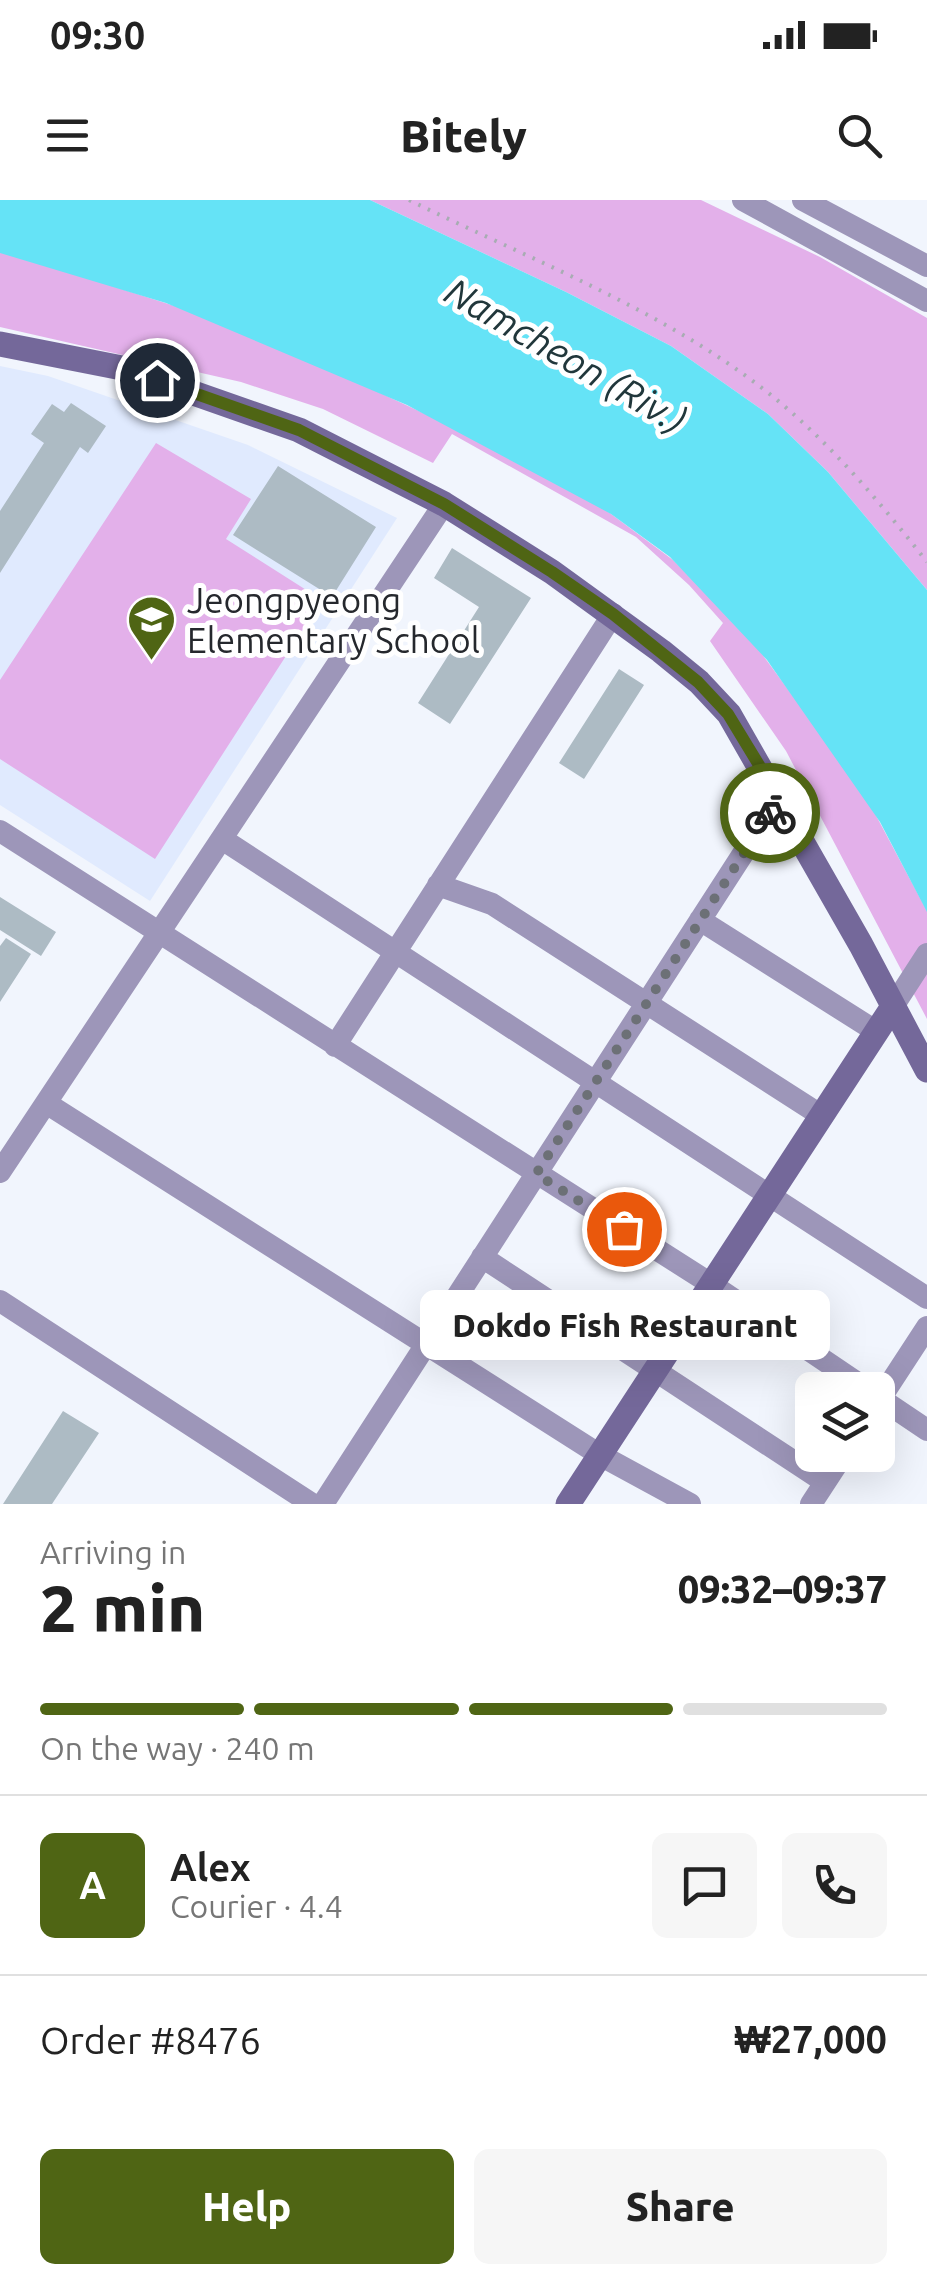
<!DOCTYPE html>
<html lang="en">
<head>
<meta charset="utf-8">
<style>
	body { margin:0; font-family:Ubuntu,sans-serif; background:#f6f6f6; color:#222; height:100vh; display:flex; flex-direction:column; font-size:38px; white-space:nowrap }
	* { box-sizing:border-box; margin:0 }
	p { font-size:32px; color:#767676 }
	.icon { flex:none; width:55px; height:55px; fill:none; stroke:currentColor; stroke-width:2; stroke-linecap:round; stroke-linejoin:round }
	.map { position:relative; height:1304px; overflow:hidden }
	.side { display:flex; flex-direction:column; background:#fff; flex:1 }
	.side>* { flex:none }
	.tools { position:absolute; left:795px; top:1172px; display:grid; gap:20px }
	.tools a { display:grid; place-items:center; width:100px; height:100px; border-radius:15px; background:#fff; box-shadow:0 10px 40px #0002; font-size:50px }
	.pin { position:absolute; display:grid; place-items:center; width:85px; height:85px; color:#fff; margin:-42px; border:5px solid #fff; border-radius:50%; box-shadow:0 2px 10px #0007 }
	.courier { position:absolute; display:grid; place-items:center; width:100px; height:100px; margin:-50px; border:8px solid #4f6514; border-radius:50%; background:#fff; color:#222; box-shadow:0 2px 12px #0007 }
	.bubble { position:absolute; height:70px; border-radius:15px; background:#fff; box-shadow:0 10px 40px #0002; font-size:32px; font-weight:800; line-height:70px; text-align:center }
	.overview em { font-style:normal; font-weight:800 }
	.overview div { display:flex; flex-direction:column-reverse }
	.overview { display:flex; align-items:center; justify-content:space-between; height:170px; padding:0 40px }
	h1 { font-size:65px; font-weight:800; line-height:75px }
	.bar { display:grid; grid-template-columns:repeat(4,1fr); gap:15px 10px; align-content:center; height:120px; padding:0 40px }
	.bar i { height:12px; border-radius:8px; background:#e0e0e0 }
	.bar .active { background:#4f6514 }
	.bar p { grid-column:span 4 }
	.line { display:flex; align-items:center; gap:25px; padding:0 40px; border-top:2px solid #e0e0e0 }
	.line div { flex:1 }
	.round { display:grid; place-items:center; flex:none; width:105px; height:105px; border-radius:15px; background:#f6f6f6 }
	.action { display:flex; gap:20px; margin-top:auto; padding:20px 40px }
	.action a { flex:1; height:115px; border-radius:15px; background:#4f6514; color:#fff; font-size:40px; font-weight:800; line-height:115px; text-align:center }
	.action a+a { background:#f6f6f6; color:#222 }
	.status { display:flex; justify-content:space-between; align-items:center; height:70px; padding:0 50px; background:#fff; direction:ltr }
	.status svg { height:28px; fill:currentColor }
	header { display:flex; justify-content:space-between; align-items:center; height:130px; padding:0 40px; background:#fff; font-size:45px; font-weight:800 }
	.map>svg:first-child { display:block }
	.built { fill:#e0eafe }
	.green { fill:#e3b0ea }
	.water { fill:#65e3f6 }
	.building { fill:#adbbc4 }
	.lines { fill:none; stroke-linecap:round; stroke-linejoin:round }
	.path { stroke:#a8acb3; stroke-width:4; stroke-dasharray:2.5 8; stroke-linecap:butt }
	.street { stroke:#9d96b9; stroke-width:22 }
	.secondary { stroke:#74689a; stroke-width:25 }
	.done { stroke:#6c7076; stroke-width:10; stroke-dasharray:0 18 }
	.route { stroke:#4f6514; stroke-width:12 }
	.labels { text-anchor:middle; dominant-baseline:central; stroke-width:10; stroke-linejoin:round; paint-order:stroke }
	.poi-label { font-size:35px; fill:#25282d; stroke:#fff; text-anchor:start }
	.water-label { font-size:38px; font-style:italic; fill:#21373b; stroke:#fff }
</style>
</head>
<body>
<div class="status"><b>09:30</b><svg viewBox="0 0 49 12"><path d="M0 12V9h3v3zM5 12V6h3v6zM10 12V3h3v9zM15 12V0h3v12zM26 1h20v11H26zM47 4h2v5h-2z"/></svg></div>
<header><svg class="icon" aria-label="menu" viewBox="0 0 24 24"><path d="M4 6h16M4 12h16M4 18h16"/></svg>Bitely<svg class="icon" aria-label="search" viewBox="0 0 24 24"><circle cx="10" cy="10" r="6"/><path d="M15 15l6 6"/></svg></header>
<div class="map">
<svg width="927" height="1304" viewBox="0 0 927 1304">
	<rect width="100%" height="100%" fill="#f1f5fd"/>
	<!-- built -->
	<path class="built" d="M0 166 48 176 248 245 397 318 150 701 0 605Z"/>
	<!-- green -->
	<path class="green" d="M370 0H701L820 57 927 118V390L828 272 768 214 671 146 566 92Z
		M0 50 184 109 350 179 434 218 603 308 673 360 754 443 864 593 927 711V819L786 551 710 441 723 423 689 385 636 337 452 234 433 263 323 209 241 182 0 127Z
		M156 243 251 299 226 339 322 400 155 659 0 559V480Z"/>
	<!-- water -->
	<path class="water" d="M0 0H370L566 92 671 146 768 214 828 272 927 390V712L880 622 767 460 670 357 611 314 407 205 166 103 0 53Z"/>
	<!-- building -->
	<path class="building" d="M71 203 106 226 88 253 80 247 0 373V311L44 243 31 234 52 204 64 212Z
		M278 266 376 327 332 397 233 335Z
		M452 348 531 398 450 524 418 503 479 407 434 378Z
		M619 469 644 485 584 579 559 563Z
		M0 697 56 732 41 756 0 730Z
		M6 738 31 754 0 802V746Z
		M63 1211 99 1233 52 1304H3Z"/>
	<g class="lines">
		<!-- path -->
		<path class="path" d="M409 0C533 61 677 115 783 205 837 251 883 306 927 362"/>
		<!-- street -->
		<path class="street" d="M743 0 927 101
			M803 0 927 66
			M0 631 711 1084 868 1190
			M222 639 927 1098
			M438 685 492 704 822 916
			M700 720 877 832
			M892 808 927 754
			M335 846 613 414
			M46 903 600 1255 690 1304
			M0 972 444 304
			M482 1057 825 1282
			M0 1101 312 1304
			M878 1197 927 1230
			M878 1202 927 1127
			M323 1304 779 598
			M811 1304 843 1255"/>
		<!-- secondary -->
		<path class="secondary" d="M0 144 122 168 299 230 444 304 552 372 661 451 699 482 729 514 861 745 927 870
			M568 1304 892 808"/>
	</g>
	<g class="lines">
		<!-- done -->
		<path class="done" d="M624 1029 536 974 770 613"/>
		<!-- route -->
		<path class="route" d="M157 180 299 230 444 304 552 372 613 414 698 482 728 514 779 598 770 613"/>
	</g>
	<!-- icons -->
	<defs>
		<symbol id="school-pin" viewBox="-11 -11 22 30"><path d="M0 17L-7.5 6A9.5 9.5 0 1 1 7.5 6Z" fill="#4f6514" stroke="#fff"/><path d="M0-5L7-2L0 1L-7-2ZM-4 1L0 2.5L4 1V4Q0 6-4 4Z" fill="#fff"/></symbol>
	</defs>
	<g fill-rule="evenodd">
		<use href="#school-pin" x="124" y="392" width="55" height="75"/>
	</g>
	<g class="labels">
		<!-- poi labels -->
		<g class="poi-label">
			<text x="187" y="400">Jeongpyeong<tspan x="187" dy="40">Elementary School</tspan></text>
		</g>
		<!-- water labels -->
		<g class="water-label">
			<text transform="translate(566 155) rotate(30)">Namcheon (Riv.)</text>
		</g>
	</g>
</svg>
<div class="tools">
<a><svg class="icon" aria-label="layers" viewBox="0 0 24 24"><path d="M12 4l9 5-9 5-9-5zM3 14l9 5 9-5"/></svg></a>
</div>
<div class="pin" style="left:624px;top:1029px;background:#ea580c"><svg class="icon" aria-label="bag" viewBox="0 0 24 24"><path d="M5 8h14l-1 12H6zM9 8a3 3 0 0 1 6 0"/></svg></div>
<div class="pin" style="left:157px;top:180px;background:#1f2937"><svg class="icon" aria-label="home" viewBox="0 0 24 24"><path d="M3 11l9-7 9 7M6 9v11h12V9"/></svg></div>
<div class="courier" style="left:770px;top:613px"><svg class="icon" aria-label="bike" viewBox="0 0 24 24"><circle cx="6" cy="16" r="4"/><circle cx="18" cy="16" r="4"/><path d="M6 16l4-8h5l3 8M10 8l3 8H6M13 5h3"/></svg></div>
<div class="bubble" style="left:420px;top:1090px;width:410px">Dokdo Fish Restaurant</div>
</div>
<section class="side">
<div class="overview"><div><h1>2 min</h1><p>Arriving in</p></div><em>09:32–09:37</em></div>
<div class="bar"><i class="active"></i><i class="active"></i><i class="active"></i><i></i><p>On the way · 240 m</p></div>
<div class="line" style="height:180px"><b class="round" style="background:#4f6514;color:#fff">A</b><div><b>Alex</b><p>Courier · 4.4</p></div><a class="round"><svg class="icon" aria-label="chat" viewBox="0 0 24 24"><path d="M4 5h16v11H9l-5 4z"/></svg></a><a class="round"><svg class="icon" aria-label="phone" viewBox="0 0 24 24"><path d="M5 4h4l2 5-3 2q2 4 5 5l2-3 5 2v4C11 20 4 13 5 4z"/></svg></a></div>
<div class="line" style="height:130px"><div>Order #8476</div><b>₩27,000</b></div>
<div class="action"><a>Help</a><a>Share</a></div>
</section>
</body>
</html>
